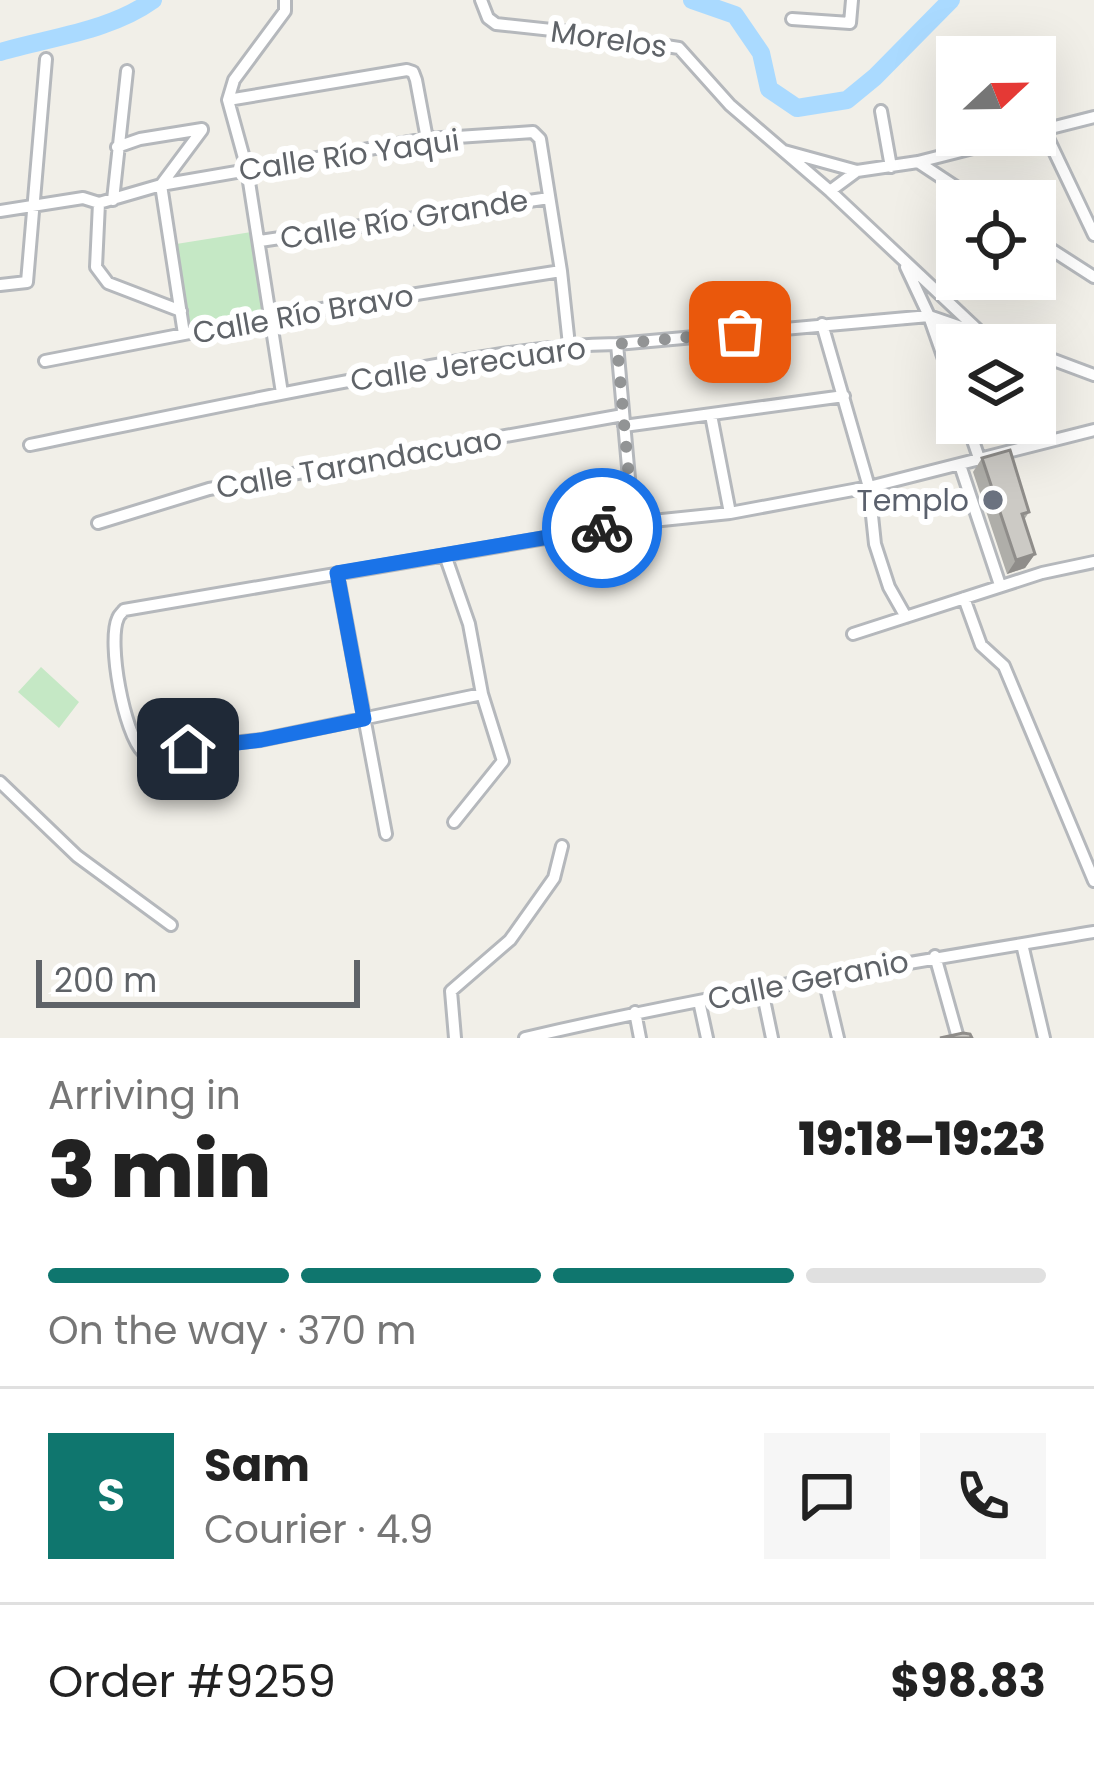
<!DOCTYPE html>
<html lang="en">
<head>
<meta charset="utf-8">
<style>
	body { margin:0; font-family:Poppins,sans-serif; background:#f6f6f6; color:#222; height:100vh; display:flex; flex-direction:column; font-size:45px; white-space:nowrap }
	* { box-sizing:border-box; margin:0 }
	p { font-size:39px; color:#767676 }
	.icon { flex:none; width:66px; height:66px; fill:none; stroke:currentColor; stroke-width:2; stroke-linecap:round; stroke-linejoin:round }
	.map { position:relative; height:1038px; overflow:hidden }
	.drawer { display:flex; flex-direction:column; background:#fff; flex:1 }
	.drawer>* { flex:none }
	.needle { width:78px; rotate:68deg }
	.buttons { position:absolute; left:936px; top:36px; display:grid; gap:24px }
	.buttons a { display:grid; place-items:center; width:120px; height:120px; border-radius:0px; background:#fff; box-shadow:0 12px 48px #0002; font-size:60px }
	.scale { position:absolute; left:36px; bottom:30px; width:324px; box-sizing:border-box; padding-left:12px; border:6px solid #5f6368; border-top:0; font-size:33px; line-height:42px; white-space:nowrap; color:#5f6368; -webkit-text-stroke:9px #fff; paint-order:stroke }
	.pin { position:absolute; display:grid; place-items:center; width:102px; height:102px; color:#fff; margin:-51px; border-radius:24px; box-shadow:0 6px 18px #0006 }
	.courier { position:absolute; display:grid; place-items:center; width:120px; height:120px; margin:-60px; border:9px solid #1a73e8; border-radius:50%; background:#fff; color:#222; box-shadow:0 3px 15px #0007 }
	.head em { font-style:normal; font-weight:800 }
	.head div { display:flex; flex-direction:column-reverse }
	.head { display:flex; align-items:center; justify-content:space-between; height:204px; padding:0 48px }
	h1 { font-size:78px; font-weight:800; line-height:90px }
	.bar { display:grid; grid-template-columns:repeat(4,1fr); gap:18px 12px; align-content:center; height:144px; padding:0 48px }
	.bar i { height:15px; border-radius:9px; background:#e0e0e0 }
	.bar .selected { background:#0f766e }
	.bar p { grid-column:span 4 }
	.line { display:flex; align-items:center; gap:30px; padding:0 48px; border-top:3px solid #e0e0e0 }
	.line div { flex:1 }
	.round { display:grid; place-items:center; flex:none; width:126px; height:126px; border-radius:0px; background:#f6f6f6 }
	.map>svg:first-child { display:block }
	.green { fill:#c5e8c5 }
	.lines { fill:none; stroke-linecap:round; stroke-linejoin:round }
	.river { stroke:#aadaff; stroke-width:18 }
	.minor-casing { stroke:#b5b8bc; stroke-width:16 }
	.minor { stroke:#fff; stroke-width:10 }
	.wall { fill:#afaea9 }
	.shaded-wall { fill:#8f8d8a }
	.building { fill:#cccac5; stroke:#8f8d8a; stroke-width:3 }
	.done { stroke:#929495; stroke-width:12; stroke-dasharray:0 21.6 }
	.route { stroke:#1a73e8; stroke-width:15 }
	.worship-dot { fill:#6b7280; stroke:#fff; stroke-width:4.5 }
	.labels { text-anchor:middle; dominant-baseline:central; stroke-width:12; stroke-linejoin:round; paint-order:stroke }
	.street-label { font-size:30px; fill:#5f6368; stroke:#fff }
	.worship-label { font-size:30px; fill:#5b616d; stroke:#fff; text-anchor:end }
</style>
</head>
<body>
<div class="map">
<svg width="1094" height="1038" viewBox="0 0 1094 1038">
	<rect width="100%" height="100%" fill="#f1efe8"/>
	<!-- green -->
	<path class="green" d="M258 231 272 317 184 334 170 245Z
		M41 667 79 702 59 728 18 692Z"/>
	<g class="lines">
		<!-- river -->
		<path class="river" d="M692 0 735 15 761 53 769 89 797 108 847 100 875 77 951 0
			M0 52C51 37 110 31 153 0"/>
		<defs>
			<path id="minor" d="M481 0 488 18 496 24 589 34 679 48 730 105 830 191 979 331
				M792 19 850 23 852 0
				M228 100 407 70 413 72 416 80 427 139
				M881 111 891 167
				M1044 130 1094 235
				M1035 132 1094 117
				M117 147 140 139 202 129
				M784 151 857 171 918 162 1024 135
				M918 162 977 201
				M161 185 184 334
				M161 185 202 130
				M830 191 857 171
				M113 200 127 71
				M99 203 96 267 108 283 181 311
				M0 211 83 198 99 203 161 185 427 139 533 132 540 139 561 271 569 345
				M1035 239 1094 277
				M260 241 549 198
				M906 267 929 316 957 396
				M0 285 27 282 46 59
				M822 324 869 487 875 544 889 587 906 617
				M617 344 633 523
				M1035 353 1094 375
				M45 361 272 317 561 271
				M282 393 247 169 228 100 234 80 285 11V0
				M711 415 730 513
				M967 423 980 461
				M624 426 844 396
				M30 445C147 421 263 396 381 375 459 361 537 345 617 344L929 316 1013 345
				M960 465 1000 585
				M98 523 209 489 623 415
				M445 555 469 624 482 694 503 761 454 822
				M337 573 386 834
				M964 598 981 645 1004 666 1094 881
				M853 634 1042 573 1094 562
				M482 694 261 740 143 752C124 734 107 642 118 618 119 615 122 613 124 610L633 523 730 513 869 487 1094 430
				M0 782 77 856 171 925
				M1022 944 1044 1038
				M935 956 958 1038
				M824 979 838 1038
				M762 990 772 1038
				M699 1001 707 1038
				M635 1012 640 1038
				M455 1038 451 991 510 940 554 878 562 846
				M525 1038C713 994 904 964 1094 932"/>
		</defs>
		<!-- minor casing -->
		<use href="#minor" class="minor-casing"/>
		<!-- minor -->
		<use href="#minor" class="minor"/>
	</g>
	<!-- wall -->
	<path class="wall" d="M982 458 1029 512 1024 520 1035 554 1025 568 1007 574 973 472Z"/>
	<!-- shaded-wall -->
	<path class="shaded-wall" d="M1035 554 1025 568 1007 574 1016 560Z"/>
	<!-- building -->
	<path class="building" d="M1010 450 1029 512 1022 514 1035 554 1016 560 982 458Z
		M963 1033 970 1034 972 1038H940Z"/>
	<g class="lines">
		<!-- done -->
		<path class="done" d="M602 528 633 523 617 344 740 332"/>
		<!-- route -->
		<path class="route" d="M188 749 261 740 364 719 337 573 602 528"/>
	</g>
	<!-- markers -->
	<circle class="worship-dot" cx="993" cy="500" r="12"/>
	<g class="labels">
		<!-- street labels -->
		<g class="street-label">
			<text transform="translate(609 39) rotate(8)">Morelos</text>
			<text transform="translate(349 155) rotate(-8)">Calle Río Yaqui</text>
			<text transform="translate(404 219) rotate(-9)">Calle Río Grande</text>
			<text transform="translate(303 314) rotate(-10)">Calle Río Bravo</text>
			<text transform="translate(468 364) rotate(-8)">Calle Jerecuaro</text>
			<text transform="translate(359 463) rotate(-10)">Calle Tarandacuao</text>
			<text transform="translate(808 980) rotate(-11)">Calle Geranio</text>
		</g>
		<!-- worship labels -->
		<g class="worship-label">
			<text x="969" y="500">Templo</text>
		</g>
	</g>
</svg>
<div class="buttons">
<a><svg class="needle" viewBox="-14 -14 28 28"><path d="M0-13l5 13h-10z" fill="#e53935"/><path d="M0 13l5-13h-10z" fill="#767676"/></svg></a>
<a><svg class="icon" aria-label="locate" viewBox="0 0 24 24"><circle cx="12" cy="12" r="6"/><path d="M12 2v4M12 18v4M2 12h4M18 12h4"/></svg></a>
<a><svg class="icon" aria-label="layers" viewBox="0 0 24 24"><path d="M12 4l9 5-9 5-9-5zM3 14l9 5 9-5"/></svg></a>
</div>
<div class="scale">200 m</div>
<div class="pin" style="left:740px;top:332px;background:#ea580c"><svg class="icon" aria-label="bag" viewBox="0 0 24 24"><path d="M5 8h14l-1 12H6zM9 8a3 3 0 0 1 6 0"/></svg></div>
<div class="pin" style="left:188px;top:749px;background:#1f2937"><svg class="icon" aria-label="home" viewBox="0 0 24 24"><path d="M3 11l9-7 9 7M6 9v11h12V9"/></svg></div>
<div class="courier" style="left:602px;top:528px"><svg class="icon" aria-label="bike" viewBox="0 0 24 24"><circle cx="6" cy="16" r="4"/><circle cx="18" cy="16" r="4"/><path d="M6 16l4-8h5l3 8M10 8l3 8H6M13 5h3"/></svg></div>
</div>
<section class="drawer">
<div class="head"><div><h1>3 min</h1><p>Arriving in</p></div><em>19:18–19:23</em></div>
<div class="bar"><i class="selected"></i><i class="selected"></i><i class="selected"></i><i></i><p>On the way · 370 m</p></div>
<div class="line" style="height:216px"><b class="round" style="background:#0f766e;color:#fff">S</b><div><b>Sam</b><p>Courier · 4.9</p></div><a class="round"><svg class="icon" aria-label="chat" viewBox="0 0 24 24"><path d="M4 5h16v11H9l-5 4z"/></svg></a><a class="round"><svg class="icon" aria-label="phone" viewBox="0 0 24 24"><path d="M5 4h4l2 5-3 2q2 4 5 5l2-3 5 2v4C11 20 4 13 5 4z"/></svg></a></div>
<div class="line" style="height:156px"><div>Order #9259</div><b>$98.83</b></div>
</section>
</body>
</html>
